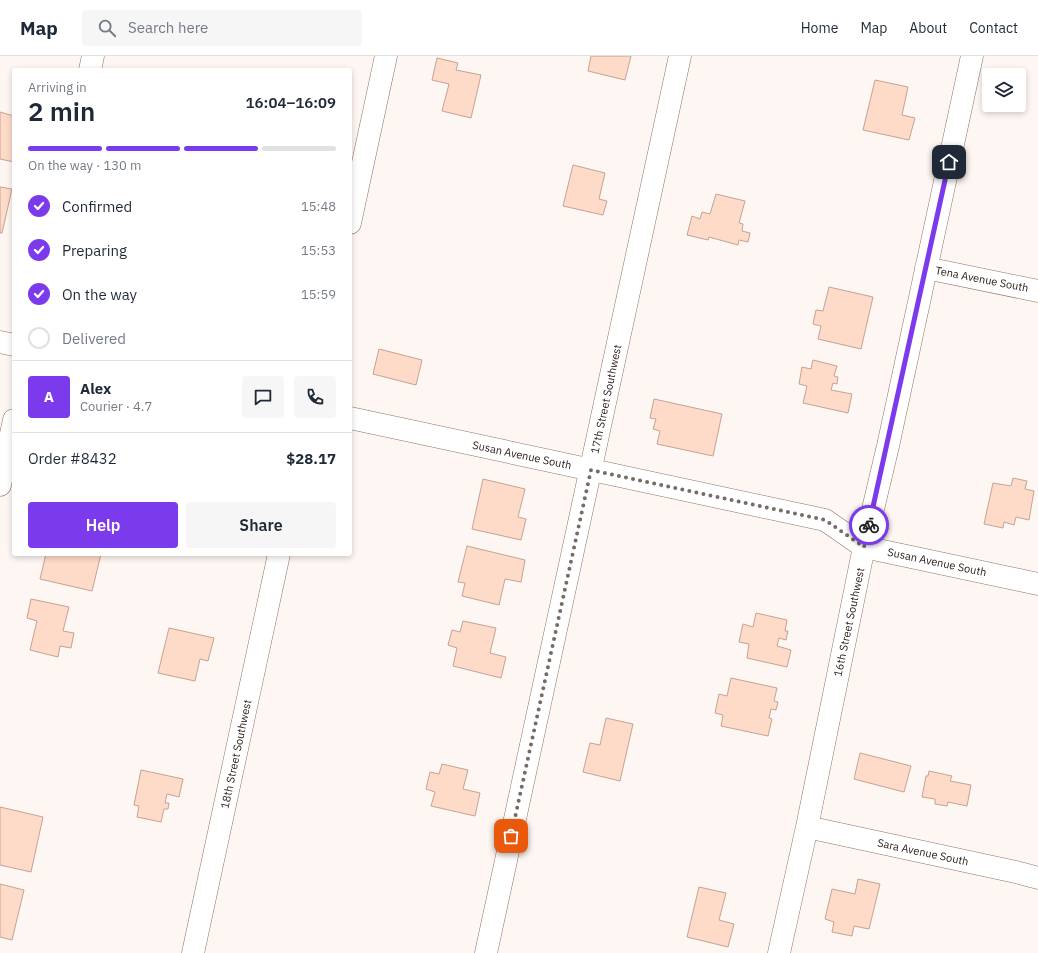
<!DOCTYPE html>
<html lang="en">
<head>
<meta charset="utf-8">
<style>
	body { margin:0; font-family:"IBM Plex Sans",sans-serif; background:#f6f6f7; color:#1f2937; height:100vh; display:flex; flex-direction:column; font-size:15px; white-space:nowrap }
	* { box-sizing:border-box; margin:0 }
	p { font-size:13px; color:#747a83 }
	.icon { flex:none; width:22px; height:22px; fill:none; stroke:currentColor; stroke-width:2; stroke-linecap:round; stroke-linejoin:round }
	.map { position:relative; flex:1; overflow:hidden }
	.details { position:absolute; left:12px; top:12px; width:340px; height:488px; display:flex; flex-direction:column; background:#fff; border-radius:4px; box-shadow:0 2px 6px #0003 }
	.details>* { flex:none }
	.tools { position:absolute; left:982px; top:12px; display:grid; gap:8px }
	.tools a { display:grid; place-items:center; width:44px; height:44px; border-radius:4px; background:#fff; box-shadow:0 2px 6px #0003; font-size:20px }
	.pin { position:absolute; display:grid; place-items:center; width:34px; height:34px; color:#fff; margin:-17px; border-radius:8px; box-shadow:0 2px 6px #0006 }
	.courier { position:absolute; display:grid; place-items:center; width:40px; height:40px; margin:-20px; border:3px solid #7c3aed; border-radius:50%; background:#fff; color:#222; box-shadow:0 1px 5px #0007 }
	.headline em { font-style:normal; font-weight:600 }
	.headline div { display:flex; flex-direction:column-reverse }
	.headline { display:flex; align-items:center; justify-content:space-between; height:68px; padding:0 16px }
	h1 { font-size:26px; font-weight:600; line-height:30px }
	.bar { display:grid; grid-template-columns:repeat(4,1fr); gap:6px 4px; align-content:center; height:48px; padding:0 16px }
	.bar i { height:5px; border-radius:3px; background:#e0e1e3 }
	.bar .active { background:#7c3aed }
	.bar p { grid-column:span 4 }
	.line { display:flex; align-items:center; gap:10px; padding:0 16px; border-top:1px solid #e0e1e3 }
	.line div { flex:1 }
	.round { display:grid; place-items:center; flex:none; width:42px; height:42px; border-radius:4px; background:#f6f6f7 }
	ol { padding:0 16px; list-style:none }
	li { display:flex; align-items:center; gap:12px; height:44px }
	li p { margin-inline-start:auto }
	li .icon { padding:4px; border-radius:50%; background:#7c3aed; color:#fff; stroke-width:4 }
	li:last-child { color:#747a83 }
	li i { width:22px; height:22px; border:2px solid #e0e1e3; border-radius:50% }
	.cta { display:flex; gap:8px; margin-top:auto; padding:8px 16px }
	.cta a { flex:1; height:46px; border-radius:4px; background:#7c3aed; color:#fff; font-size:16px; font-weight:600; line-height:46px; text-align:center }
	.cta a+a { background:#f6f6f7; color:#1f2937 }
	header { display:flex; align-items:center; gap:24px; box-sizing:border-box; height:56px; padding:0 20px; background:#fff; border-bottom:1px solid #e0e1e3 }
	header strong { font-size:19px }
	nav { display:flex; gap:22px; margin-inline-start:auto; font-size:14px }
	.search { width:280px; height:36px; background:#f6f6f7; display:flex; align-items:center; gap:10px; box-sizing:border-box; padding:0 14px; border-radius:4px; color:#747a83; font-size:15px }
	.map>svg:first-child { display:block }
	.building { fill:#fedac8; stroke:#c5a392 }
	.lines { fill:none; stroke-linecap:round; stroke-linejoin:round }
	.street-casing { stroke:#927262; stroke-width:23 }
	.street { stroke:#fff; stroke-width:22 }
	.done { stroke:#766c66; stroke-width:4; stroke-dasharray:0 7.2 }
	.route { stroke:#7c3aed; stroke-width:5 }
	.labels { text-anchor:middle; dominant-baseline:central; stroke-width:3; stroke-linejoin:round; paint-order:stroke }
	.street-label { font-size:11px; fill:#2e211a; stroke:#fff }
</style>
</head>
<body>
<header>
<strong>Map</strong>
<div class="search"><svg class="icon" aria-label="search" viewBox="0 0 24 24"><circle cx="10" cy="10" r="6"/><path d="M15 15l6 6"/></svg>Search here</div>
<nav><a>Home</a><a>Map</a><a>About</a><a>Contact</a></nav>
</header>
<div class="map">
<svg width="1038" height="897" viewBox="0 0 1038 897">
	<rect width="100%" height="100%" fill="#fdf6f2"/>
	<!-- building -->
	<path class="building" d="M591 0H631L625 24 588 15Z
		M437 2 458 7 456 14 481 19 471 62 442 55 449 28 432 24Z
		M875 24 908 31 902 59 915 62 909 84 863 74Z
		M0 56 14 60V106L0 103Z
		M573 109 605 117 599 143 607 145 603 159 563 150Z
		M0 131 12 133 2 177H0Z
		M716 138 745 145 739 167 743 168 742 175 750 177 748 186 739 184 738 189 709 181 708 184 687 179 692 160 700 163 702 156 710 158Z
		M829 231 873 241 861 293 818 283 821 270 813 268 816 254 823 255Z
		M379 293 422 304 416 329 373 318Z
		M813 304 837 310 834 320 838 321 837 328 833 327 831 334 852 338 848 357 803 347 807 330 799 328 802 311 811 313Z
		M654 343 722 358 713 400 657 388 660 375 653 373 656 363 650 362Z
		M1013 422 1027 425 1025 433 1034 435 1029 464 1016 461 1014 469 1004 466 1003 472 984 468 993 427 1011 430Z
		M483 423 525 433 518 461 526 463 521 484 472 473Z
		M467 490 525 504 521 526 505 523 499 549 462 540 465 527 458 526Z
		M46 498H101L92 535 40 523Z
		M31 543 69 551 63 575 74 577 71 592 60 590 58 601 30 594 37 565 27 562Z
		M756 557 787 564 785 575H788L786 584 779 582 777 590 791 594 787 611 747 602 749 588 739 586 743 568 753 571Z
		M463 565 496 572 490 597 506 601 501 622 453 610 457 592 448 589 452 574 460 576Z
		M169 572 214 582 208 605 200 603 195 625 158 617Z
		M731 622 777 632 774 645 778 646 776 654 771 653 769 662 772 663 768 680 721 670 723 659 715 657 719 638 727 640Z
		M606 662 633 668 620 725 583 716 590 687 600 689Z
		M860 697 911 710 904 736 854 723Z
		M442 708 468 714 463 733 480 737 475 760 431 750 435 736 426 733 430 716 439 718Z
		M141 714 183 723 179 741 167 738 165 747H169L168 753H164L161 766 137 761 139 750 134 749Z
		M929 715 952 720 950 725 971 729 967 750 948 746 947 750 935 748V743L922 741 926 720H928Z
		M0 751 43 761 31 816 0 809Z
		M858 823 880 828 869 873 854 870 852 880 832 876 834 866 825 863 832 833 855 838Z
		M0 828 24 834 12 884 0 881Z
		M699 831 726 837 719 864 734 868 728 891 687 881Z"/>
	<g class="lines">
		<defs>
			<path id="street" d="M90 14 93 0
				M350 167 386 0
				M926 212 1038 235
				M0 286 14 289
				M350 362 825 464 864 491 1038 528
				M0 429 14 364
				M807 771 1016 816 1038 822
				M193 897 279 498
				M486 897 680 0
				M779 897 807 771 864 491 888 390 972 0"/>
		</defs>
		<!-- street casing -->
		<use href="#street" class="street-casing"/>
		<!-- street -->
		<use href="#street" class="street"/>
	</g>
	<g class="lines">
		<!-- done -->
		<path class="done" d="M511 780 591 414 825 464 864 491 869 469"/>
		<!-- route -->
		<path class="route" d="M869 469 949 106"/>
	</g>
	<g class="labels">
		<!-- street labels -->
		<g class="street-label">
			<text transform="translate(982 223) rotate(11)">Tena Avenue South</text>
			<text transform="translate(606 343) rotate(-78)">17th Street Southwest</text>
			<text transform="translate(522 399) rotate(12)">Susan Avenue South</text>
			<text transform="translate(937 506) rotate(12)">Susan Avenue South</text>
			<text transform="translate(849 566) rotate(-78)">16th Street Southwest</text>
			<text transform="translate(236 698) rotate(-78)">18th Street Southwest</text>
			<text transform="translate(923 796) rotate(12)">Sara Avenue South</text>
		</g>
	</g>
</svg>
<div class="tools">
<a><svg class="icon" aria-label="layers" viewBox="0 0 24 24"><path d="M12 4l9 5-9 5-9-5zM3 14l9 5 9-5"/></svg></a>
</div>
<div class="pin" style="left:511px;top:780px;background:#ea580c"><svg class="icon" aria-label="bag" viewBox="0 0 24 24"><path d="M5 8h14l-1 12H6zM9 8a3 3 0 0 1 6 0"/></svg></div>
<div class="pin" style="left:949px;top:106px;background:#1f2937"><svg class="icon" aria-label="home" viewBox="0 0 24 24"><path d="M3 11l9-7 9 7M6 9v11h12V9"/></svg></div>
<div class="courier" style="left:869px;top:469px"><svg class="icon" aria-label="bike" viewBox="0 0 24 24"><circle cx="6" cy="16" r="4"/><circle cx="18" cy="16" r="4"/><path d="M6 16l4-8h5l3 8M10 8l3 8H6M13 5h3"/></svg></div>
<section class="details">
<div class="headline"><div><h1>2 min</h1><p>Arriving in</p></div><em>16:04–16:09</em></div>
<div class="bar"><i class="active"></i><i class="active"></i><i class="active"></i><i></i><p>On the way · 130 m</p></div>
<ol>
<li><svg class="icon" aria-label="check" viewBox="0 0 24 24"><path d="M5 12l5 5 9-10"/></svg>Confirmed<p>15:48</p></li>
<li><svg class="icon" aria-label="check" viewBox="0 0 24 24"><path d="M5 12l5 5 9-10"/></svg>Preparing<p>15:53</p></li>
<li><svg class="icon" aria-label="check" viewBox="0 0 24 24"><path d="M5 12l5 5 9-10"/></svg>On the way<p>15:59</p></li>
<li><i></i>Delivered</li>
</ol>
<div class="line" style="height:72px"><b class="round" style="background:#7c3aed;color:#fff">A</b><div><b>Alex</b><p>Courier · 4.7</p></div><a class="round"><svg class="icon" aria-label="chat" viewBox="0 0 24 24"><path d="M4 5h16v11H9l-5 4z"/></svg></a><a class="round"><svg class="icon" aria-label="phone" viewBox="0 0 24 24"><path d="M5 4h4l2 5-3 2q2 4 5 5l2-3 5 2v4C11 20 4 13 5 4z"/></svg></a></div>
<div class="line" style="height:52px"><div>Order #8432</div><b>$28.17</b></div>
<div class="cta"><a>Help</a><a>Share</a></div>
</section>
</div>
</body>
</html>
